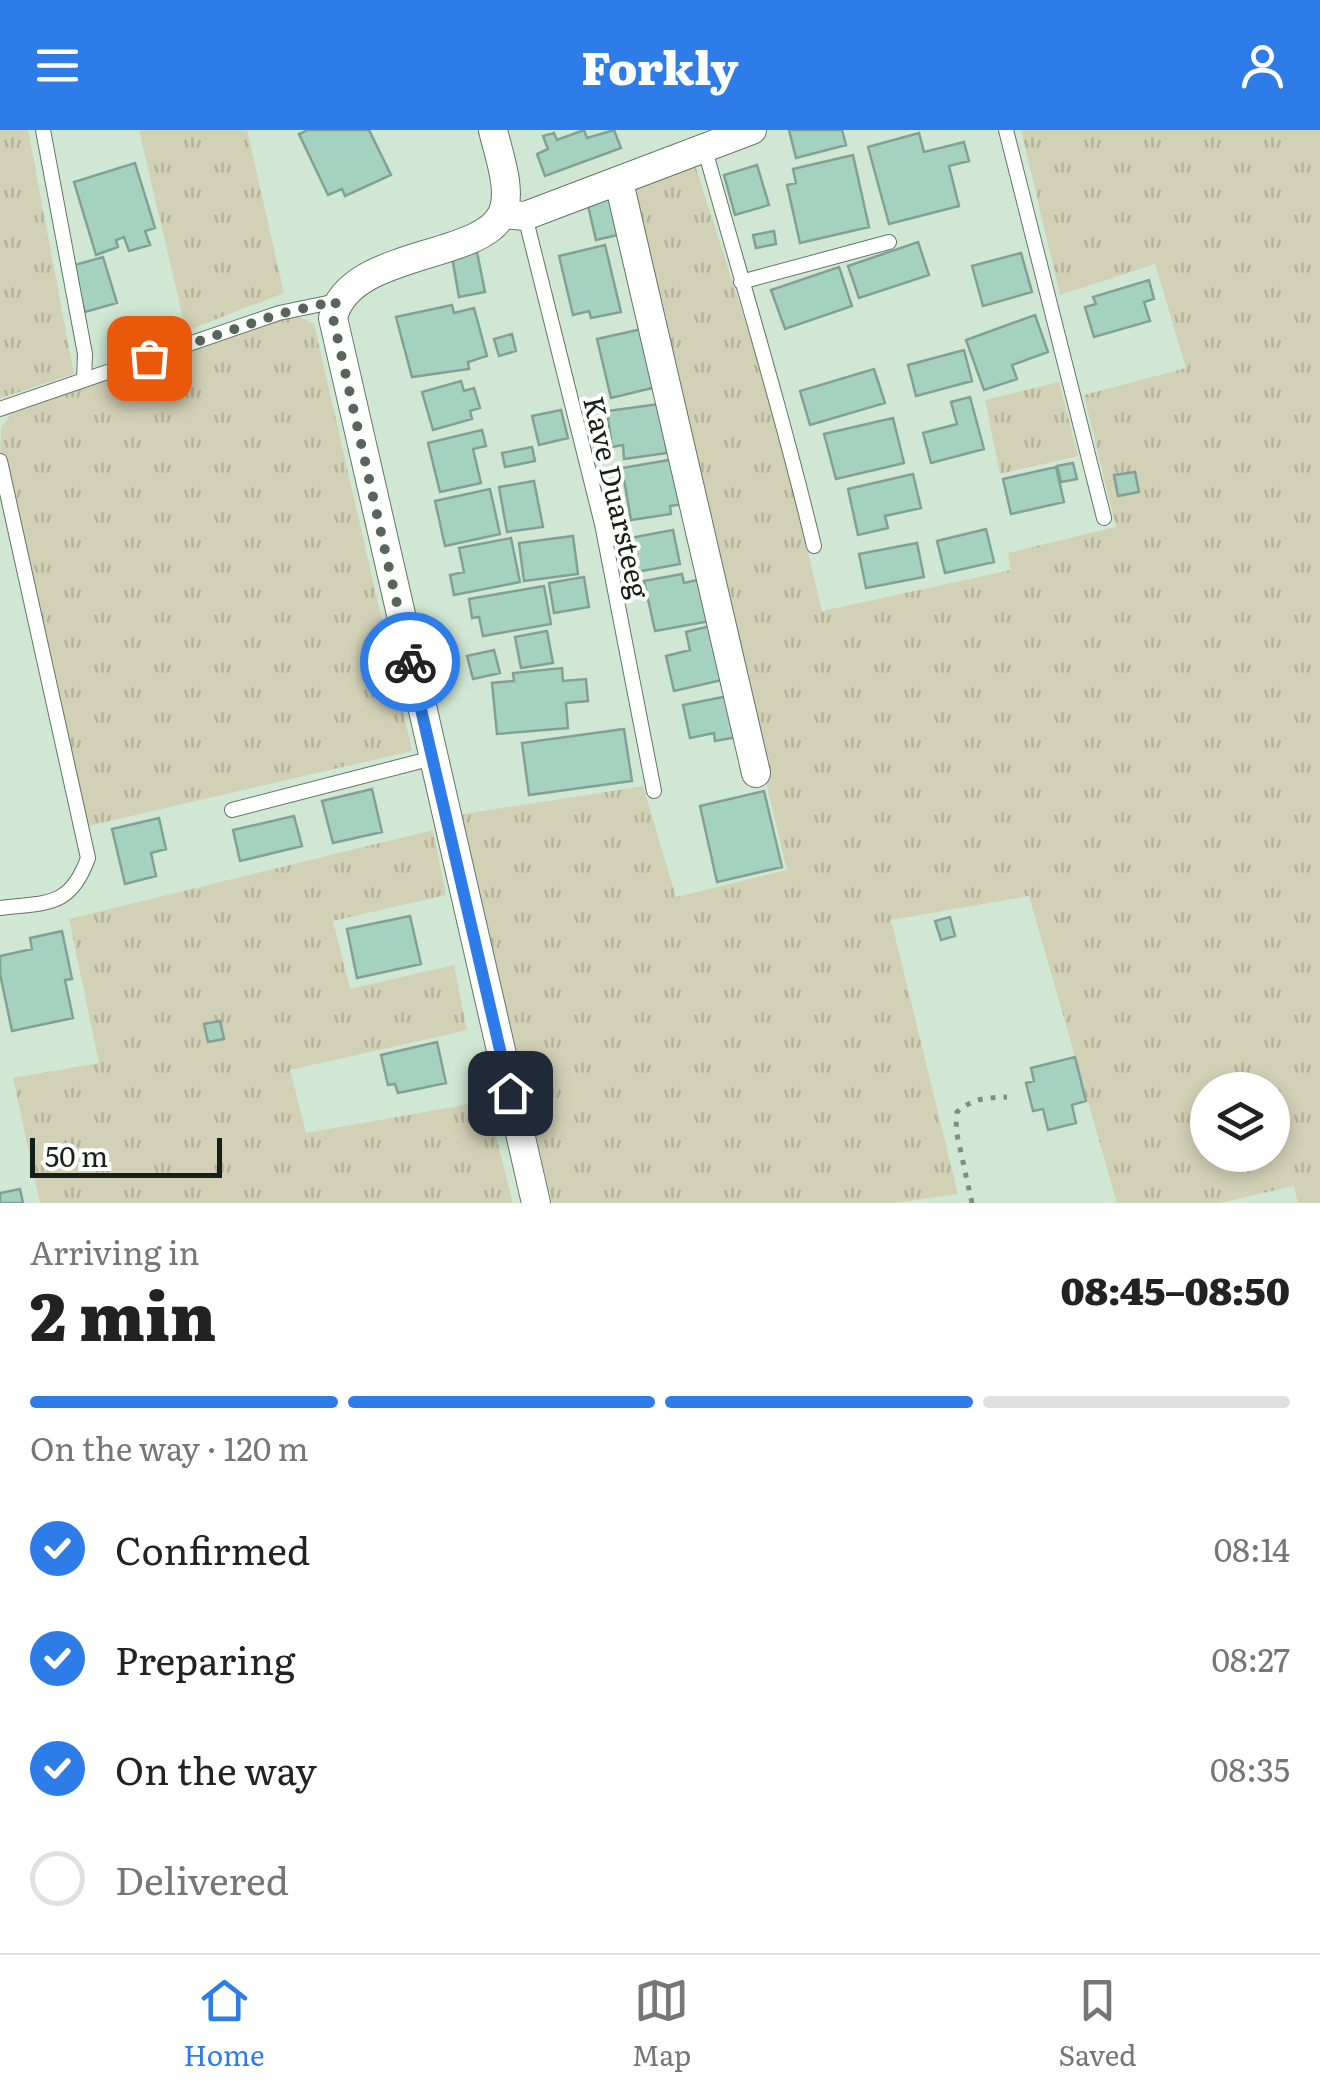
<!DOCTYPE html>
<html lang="en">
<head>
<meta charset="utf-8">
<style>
	body { margin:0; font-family:Literata,serif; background:#f6f6f6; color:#222; height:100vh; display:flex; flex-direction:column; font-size:38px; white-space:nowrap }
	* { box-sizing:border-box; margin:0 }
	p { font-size:32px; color:#767676 }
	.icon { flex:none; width:55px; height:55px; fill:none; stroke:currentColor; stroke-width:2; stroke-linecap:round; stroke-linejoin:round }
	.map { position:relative; height:1073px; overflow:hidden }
	.details { display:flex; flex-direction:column; background:#fff; flex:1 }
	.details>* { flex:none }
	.fabs { position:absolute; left:1190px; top:942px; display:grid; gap:20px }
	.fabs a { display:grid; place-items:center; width:100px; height:100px; border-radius:50%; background:#fff; box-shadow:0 5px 15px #0003; font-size:50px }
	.scale { position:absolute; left:30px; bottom:25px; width:192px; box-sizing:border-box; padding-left:10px; border:5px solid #172018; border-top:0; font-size:28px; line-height:35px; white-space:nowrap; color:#172018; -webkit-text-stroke:8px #fff; paint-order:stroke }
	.pin { position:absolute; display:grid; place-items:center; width:85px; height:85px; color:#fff; margin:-42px; border-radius:20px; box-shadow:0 5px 15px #0006 }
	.courier { position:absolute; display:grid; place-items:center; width:100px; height:100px; margin:-50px; border:8px solid #2e7ce7; border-radius:50%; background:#fff; color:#222; box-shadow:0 2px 12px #0007 }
	.headline em { font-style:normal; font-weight:800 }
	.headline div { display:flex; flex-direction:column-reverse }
	.headline { display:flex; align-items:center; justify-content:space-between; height:170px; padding:0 30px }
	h1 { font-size:65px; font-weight:800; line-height:75px }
	.bar { display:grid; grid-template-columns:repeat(4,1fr); gap:15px 10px; align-content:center; height:120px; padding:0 30px }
	.bar i { height:12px; border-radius:8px; background:#e0e0e0 }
	.bar .on { background:#2e7ce7 }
	.bar p { grid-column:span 4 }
	ol { padding:0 30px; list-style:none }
	li { display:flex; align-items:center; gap:30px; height:110px }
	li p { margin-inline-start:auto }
	li .icon { padding:10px; border-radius:50%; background:#2e7ce7; color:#fff; stroke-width:4 }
	li:last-child { color:#767676 }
	li i { width:55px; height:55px; border:5px solid #e0e0e0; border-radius:50% }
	header { display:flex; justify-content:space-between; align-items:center; height:130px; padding:0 30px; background:#2e7ce7; color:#fff; font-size:45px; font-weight:800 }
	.dock { display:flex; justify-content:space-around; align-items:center; height:140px; border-top:2px solid #e0e0e0; background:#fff; font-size:28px; color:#767676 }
	.dock a { display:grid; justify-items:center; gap:5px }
	.dock .on { color:#2e7ce7 }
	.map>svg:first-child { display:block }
	.grass { fill:url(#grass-tufts); fill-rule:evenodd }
	.building { fill:#a5d1c1; stroke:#82a195; stroke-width:2.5 }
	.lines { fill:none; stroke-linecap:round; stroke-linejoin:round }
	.service-casing { stroke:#617663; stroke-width:16 }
	.minor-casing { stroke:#617663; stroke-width:30 }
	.path { stroke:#7e8f80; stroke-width:5; stroke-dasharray:5 8; stroke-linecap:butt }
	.service { stroke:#fff; stroke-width:14 }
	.minor { stroke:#fff; stroke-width:28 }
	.done { stroke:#586659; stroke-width:10; stroke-dasharray:0 18 }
	.route { stroke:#2e7ce7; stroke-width:12 }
	.labels { text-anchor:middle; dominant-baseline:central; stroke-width:8; stroke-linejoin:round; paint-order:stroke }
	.street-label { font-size:28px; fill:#172018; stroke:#fff }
</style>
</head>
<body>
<header><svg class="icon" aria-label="menu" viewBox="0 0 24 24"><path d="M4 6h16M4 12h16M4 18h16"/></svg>Forkly<svg class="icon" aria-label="person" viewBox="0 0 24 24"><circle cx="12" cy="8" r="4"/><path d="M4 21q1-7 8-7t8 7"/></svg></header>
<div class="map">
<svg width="1320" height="1073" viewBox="0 0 1320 1073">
	<defs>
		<pattern id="grass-tufts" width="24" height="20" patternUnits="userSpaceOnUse" patternTransform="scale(2.5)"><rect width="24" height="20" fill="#d2d0b5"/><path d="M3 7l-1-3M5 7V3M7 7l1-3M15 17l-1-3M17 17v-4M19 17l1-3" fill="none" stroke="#b4b29b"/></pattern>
	</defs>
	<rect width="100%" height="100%" fill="#d0e8d3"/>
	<!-- grass -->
	<path class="grass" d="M0 0H28L74 244 0 268Z
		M139 0H247L284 163 186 201Z
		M1021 0H1320V1073H1298L1294 1056 1220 1073H1117L1029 766 891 790 958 1064 893 1073H552L458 685 643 656 676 767 787 740 622 57 694 32 777 291 822 481 1011 440 1008 423 1116 397 1084 265 1186 238 1155 134 1060 165ZM1208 960H1272V1025H1208Z
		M294 184 314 194 412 621 88 696 0 328 1 298 11 284Z
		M1059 252 1078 326 1000 344 985 270Z
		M433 700 446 765 333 791 350 859 454 835 467 900 290 940 306 1003 487 971 513 1073H40L13 948 99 933 69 789Z"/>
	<!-- building -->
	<path class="building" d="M308 0H369L391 45 345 66 342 59 328 65 299 4Z
		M584 0 587 8 614 0 621 18 545 46 537 24 548 19 543 6 554 3 557 10Z
		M789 0H842L846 15 796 28Z
		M919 3 924 22 964 12 969 31 949 36 959 76 889 94 868 17Z
		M853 25 869 97 800 113 787 55 796 53 793 39Z
		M135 33 155 98 145 101 150 115 129 121 124 107 116 110 118 117 96 125 74 52Z
		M757 35 769 75 735 85 724 45Z
		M616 60 626 103 596 110 586 67Z
		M774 101 776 114 756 118 753 105Z
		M918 112 929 145 859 168 848 136Z
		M605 115 621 182 591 188 589 181 573 185 559 126Z
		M477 122 485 162 459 167 452 127Z
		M1021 123 1032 162 983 176 972 136Z
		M103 127 117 173 85 182 71 136Z
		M839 137 852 176 785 199 771 160Z
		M1149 150 1154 169 1144 172 1150 191 1094 207 1085 177 1096 174 1093 167Z
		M452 175 454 183 474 178 487 226 468 232 469 239 412 247 396 187Z
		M1035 185 1048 222 1012 235 1017 249 984 260 966 210Z
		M642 199 656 257 611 268 597 209Z
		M512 204 516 221 499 226 494 209Z
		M964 220 972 251 916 266 908 235Z
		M874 239 885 273 810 295 800 261Z
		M461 251 464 261 474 258 480 278 470 281 472 289 433 300 422 262Z
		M970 267 984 319 931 333 923 303 957 294 951 272Z
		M660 274 667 323 624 329 623 315 612 317 607 281Z
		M561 280 568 308 539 315 532 286Z
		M893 288 904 333 836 349 824 304Z
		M482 300 486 316 473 319 481 353 440 362 428 313Z
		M532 317 535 331 505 337 502 323Z
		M675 329 684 374 670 376 671 384 631 390 622 338Z
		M1073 333 1077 349 1061 352 1057 336Z
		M1056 337 1064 372 1011 384 1003 349Z
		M1135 342 1139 362 1118 366 1114 345Z
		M913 344 921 378 885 386 888 398 858 405 848 359Z
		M534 351 543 397 507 402 499 357Z
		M490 359 500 404 445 416 435 371Z
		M986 399 994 432 945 443 937 411Z
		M673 400 680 434 631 443 625 409Z
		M573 406 578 444 524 451 519 413Z
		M511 408 520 452 454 465 450 445 464 442 459 418Z
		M917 413 924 447 866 458 859 424Z
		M682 444 684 453 702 449 710 491 655 501 644 451Z
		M584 447 589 477 554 483 549 453Z
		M544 456 551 494 483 506 479 487 472 488 469 469Z
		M718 494 722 550 674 561 666 526 690 520 686 502Z
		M547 501 553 533 521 538 515 507Z
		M494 520 500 543 473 549 467 526Z
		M562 538 563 551 586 549 588 571 566 573 568 598 497 604 492 553 514 551 513 543Z
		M728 566 737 607 715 611 714 603 690 608 683 575Z
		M624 599 632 651 529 665 522 613Z
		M372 659 382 702 333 713 322 671Z
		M764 661 782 737 717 752 700 676Z
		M294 686 302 716 240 731 233 700Z
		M159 688 166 719 151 723 156 746 125 754 112 699Z
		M410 786 421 834 357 848 347 799Z
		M950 787 955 806 941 810 935 791Z
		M62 801 72 849 65 850 73 888 12 901 0 844V826L32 819 30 808Z
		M220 891 224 909 208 912 204 894Z
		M437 912 446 953 398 963 395 954 388 955 381 925Z
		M1075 927 1086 971 1072 975 1076 993 1048 1000 1043 979 1033 981 1026 953 1034 951 1031 938Z
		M20 1059 23 1073H0V1063Z"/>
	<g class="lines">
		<defs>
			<path id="service" d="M43 0 85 224 84 250
				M1006 0 1104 388
				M705 20C742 152 782 283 814 416
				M525 86 602 394 654 661
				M741 152 889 112
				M0 279 279 183 337 171
				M0 331 88 728C70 778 47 772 0 778
				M232 680 433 628"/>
			<path id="minor" d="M493 0C498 23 513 61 502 84 481 130 348 120 333 188L536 1073
				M619 52 756 643
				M502 84 525 86 752 0"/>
		</defs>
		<!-- service casing -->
		<use href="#service" class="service-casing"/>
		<!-- minor casing -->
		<use href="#minor" class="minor-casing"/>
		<!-- path -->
		<path class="path" d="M972 1073 956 1000 957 982C973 968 986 968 1007 967"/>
		<!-- service -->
		<use href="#service" class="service"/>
		<!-- minor -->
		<use href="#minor" class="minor"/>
	</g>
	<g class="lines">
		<!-- done -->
		<path class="done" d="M149 228 279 184 336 171 333 188 410 532"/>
		<!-- route -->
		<path class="route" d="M410 532 510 963"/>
	</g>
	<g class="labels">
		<!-- street labels -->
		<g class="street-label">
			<text transform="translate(618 367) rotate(77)">Kave Duarsteeg</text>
		</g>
	</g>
</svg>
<div class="fabs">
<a><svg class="icon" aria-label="layers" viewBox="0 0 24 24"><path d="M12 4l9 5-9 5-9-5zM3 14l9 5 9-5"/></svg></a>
</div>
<div class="scale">50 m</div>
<div class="pin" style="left:149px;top:228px;background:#ea580c"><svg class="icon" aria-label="bag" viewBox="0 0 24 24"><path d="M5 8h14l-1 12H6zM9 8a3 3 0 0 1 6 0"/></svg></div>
<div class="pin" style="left:510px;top:963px;background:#1f2937"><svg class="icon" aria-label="home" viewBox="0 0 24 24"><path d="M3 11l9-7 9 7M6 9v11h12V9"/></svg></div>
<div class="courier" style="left:410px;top:532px"><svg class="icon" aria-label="bike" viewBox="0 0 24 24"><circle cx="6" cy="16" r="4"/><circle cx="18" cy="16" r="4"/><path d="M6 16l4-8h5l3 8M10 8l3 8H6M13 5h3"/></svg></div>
</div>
<section class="details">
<div class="headline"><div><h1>2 min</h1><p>Arriving in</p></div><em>08:45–08:50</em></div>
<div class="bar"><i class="on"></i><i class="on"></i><i class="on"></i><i></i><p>On the way · 120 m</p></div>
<ol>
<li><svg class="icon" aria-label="check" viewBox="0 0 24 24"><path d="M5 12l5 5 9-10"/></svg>Confirmed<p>08:14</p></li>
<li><svg class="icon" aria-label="check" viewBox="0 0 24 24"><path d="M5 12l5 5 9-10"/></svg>Preparing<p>08:27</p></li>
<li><svg class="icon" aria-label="check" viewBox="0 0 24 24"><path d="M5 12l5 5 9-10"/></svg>On the way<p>08:35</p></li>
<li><i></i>Delivered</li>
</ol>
</section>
<nav class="dock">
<a class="on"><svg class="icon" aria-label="home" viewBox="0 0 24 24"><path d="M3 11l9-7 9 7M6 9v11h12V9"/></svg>Home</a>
<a><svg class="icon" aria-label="map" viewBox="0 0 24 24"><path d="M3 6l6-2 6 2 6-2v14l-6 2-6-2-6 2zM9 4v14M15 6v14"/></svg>Map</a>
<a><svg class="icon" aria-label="saved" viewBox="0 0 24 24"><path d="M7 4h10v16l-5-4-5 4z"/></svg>Saved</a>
</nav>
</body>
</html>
